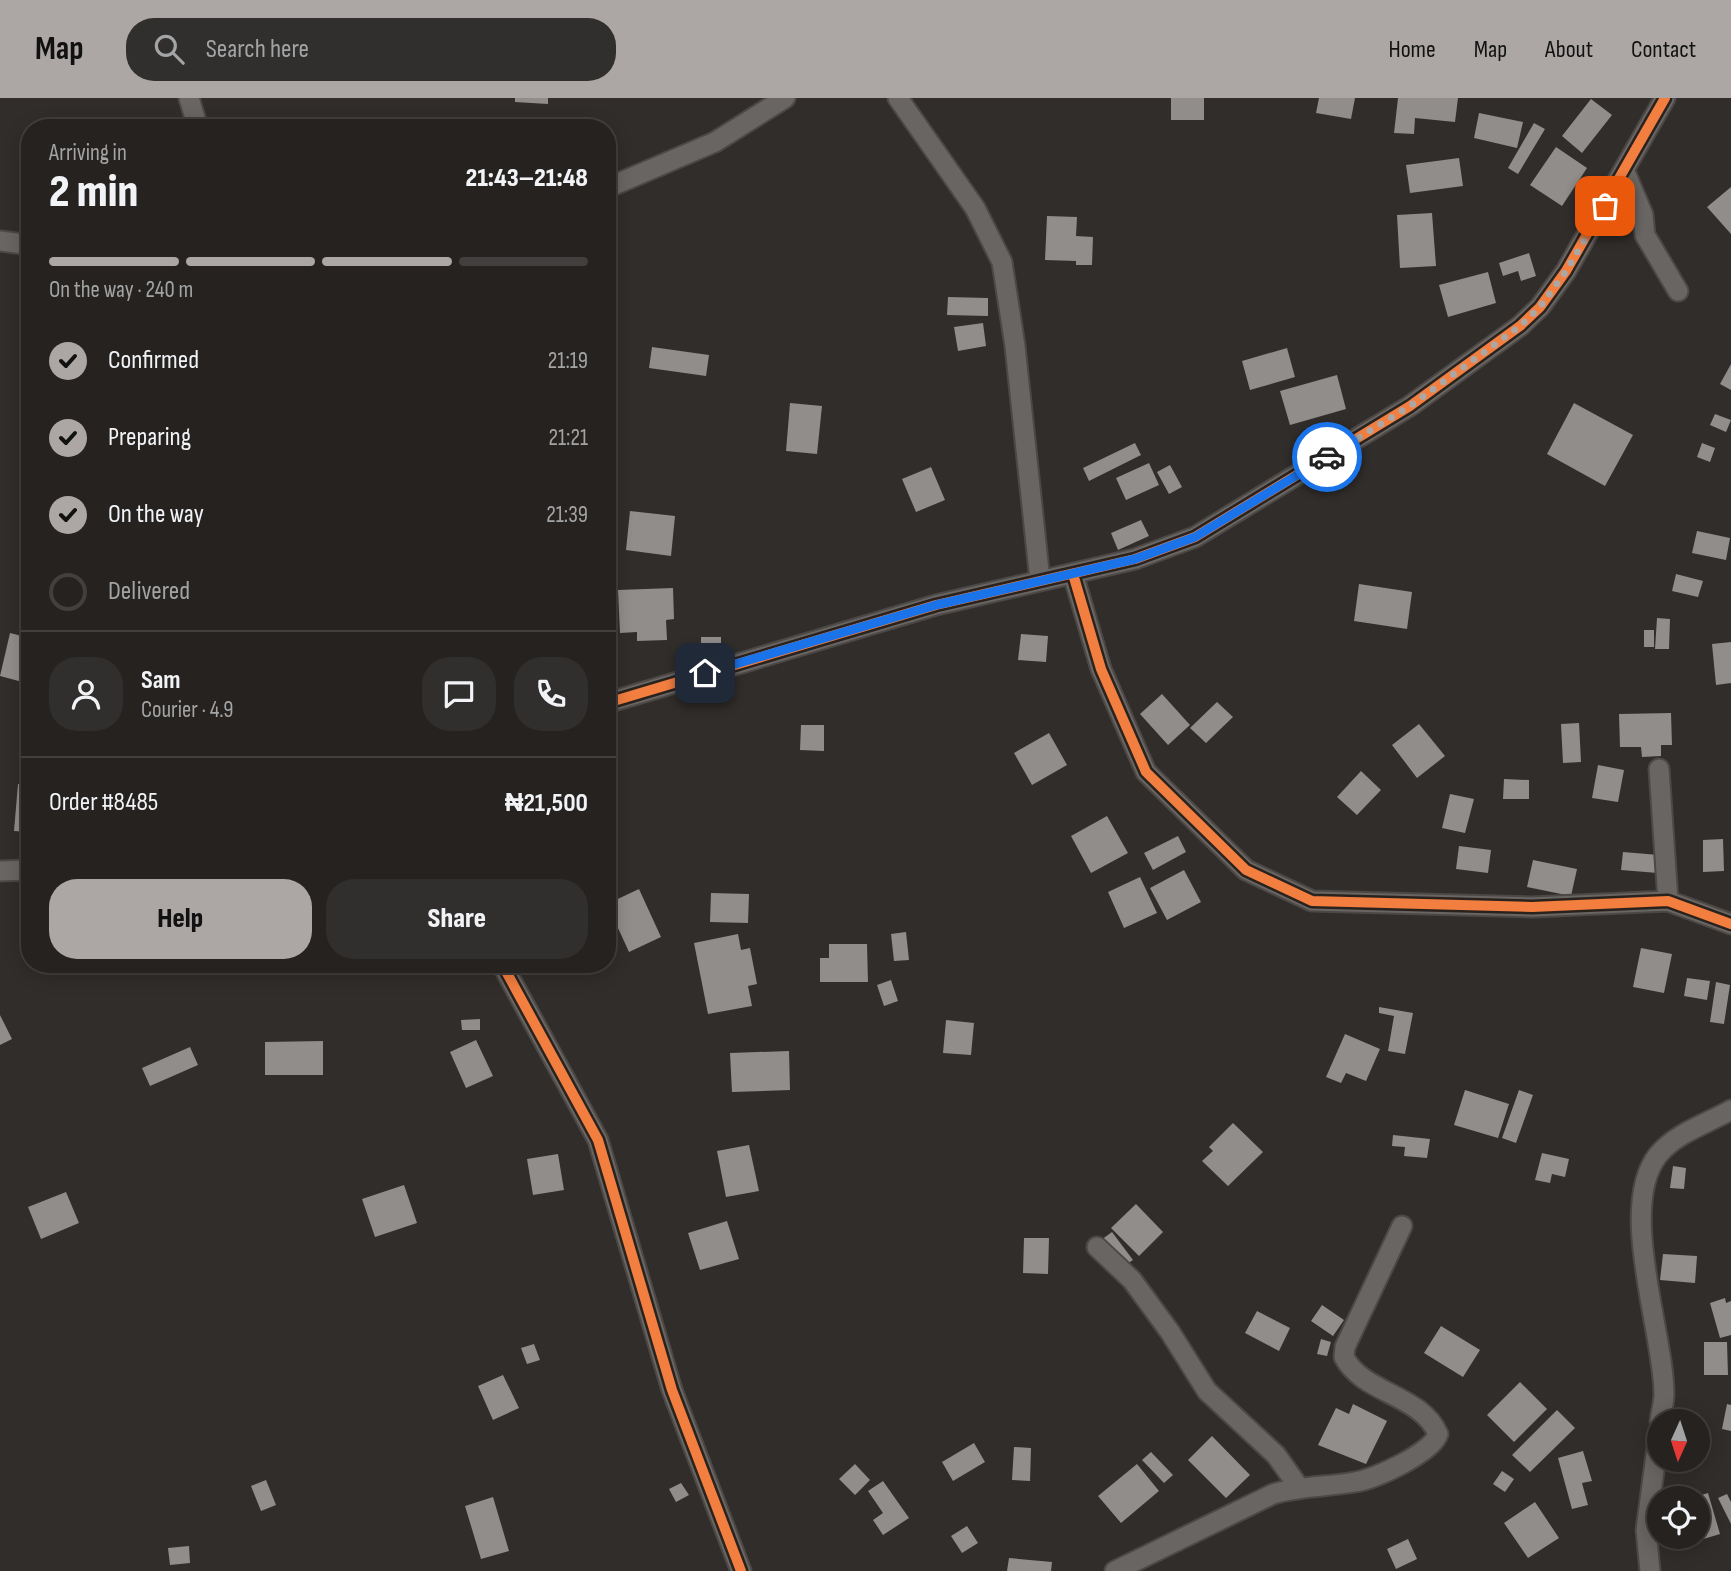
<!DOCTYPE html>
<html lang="en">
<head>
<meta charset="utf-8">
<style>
	body { margin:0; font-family:"Sofia Sans Condensed",sans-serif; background:#312f2d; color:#f1f3f6; height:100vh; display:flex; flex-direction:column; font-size:26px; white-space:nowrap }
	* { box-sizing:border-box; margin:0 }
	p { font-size:23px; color:#a3a4a5 }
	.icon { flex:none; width:38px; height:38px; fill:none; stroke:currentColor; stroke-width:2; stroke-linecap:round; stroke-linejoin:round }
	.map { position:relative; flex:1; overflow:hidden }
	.panel { position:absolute; left:21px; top:21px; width:595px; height:854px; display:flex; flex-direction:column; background:#252220; border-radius:28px; box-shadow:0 4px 18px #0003,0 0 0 2px #423f3e }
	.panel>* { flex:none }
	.needle { width:46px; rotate:183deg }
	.fabs { position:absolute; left:1647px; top:1311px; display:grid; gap:14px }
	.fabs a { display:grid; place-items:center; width:63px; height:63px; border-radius:50%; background:#252220; box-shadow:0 4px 18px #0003,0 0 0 2px #423f3e; font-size:35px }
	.pin { position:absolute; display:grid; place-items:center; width:60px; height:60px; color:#fff; margin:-30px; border-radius:14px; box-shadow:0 4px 10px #0006 }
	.courier { position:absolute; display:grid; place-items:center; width:70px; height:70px; margin:-35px; border:5px solid #1a73e8; border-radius:50%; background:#fff; color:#222; box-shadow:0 2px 9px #0007 }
	.headline em { font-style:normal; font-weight:800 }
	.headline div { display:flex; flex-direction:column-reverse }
	.headline { display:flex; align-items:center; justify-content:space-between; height:119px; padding:0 28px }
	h1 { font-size:46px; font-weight:800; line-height:52px }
	.bar { display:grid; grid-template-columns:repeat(4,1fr); gap:10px 7px; align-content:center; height:84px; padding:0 28px }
	.bar i { height:9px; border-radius:5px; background:#423f3e }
	.bar .current { background:#aca7a4 }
	.bar p { grid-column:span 4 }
	.line { display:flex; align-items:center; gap:18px; padding:0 28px; border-top:2px solid #423f3e }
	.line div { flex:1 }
	.round { display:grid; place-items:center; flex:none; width:74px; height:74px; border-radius:28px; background:#312f2d }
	ol { padding:0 28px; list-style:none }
	li { display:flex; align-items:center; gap:21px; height:77px }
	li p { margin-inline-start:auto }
	li .icon { padding:7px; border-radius:50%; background:#aca7a4; color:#111; stroke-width:4 }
	li:last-child { color:#a3a4a5 }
	li i { width:38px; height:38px; border:4px solid #423f3e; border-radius:50% }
	.primary-button { display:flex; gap:14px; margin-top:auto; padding:14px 28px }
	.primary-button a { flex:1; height:80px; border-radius:28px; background:#aca7a4; color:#111; font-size:28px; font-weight:800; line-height:80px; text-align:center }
	.primary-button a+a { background:#312f2d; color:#f1f3f6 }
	header { display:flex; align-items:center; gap:42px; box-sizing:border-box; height:98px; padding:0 35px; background:#aca7a4; color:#111 }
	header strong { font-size:33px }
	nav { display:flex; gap:38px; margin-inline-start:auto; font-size:24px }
	.search { width:490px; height:63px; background:#312f2d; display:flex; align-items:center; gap:18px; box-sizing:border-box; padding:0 24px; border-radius:28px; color:#a3a4a5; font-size:26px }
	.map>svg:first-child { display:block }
	.building { fill:#918d8b }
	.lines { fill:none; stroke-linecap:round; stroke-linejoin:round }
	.minor-casing { stroke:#4c4846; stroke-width:23 }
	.minor { stroke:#686563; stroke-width:19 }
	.cycleway-casing { stroke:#2a221d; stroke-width:15 }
	.cycleway { stroke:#f27e40; stroke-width:10 }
	.done { stroke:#aca7a4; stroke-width:7; stroke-dasharray:0 12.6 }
	.route { stroke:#1a73e8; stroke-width:9 }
</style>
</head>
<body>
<header>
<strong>Map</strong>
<div class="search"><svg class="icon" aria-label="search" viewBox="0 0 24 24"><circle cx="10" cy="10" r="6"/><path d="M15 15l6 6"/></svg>Search here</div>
<nav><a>Home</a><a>Map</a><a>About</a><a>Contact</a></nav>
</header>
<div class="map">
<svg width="1731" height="1473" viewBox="0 0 1731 1473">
	<rect width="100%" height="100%" fill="#312d2a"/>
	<!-- building -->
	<path class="building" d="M515 0H548V6L515 4Z
		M1171 0H1204V22H1171Z
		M1319 0H1355L1351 21 1316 15Z
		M1398 0H1458L1455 24 1415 20 1414 36 1394 35Z
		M1591 1 1612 17 1582 55 1562 38Z
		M1479 15 1523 24 1517 50 1474 40Z
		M469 23H488V30H470Z
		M1534 25 1545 31 1518 76 1508 70Z
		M1556 49 1587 70 1562 108 1530 87Z
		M1459 60 1463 88 1410 95 1406 67Z
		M1731 89V136L1707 109Z
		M1432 115 1436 168 1400 170 1397 117Z
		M1047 118 1077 119 1076 138 1093 139 1092 167H1076V163L1045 162Z
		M1529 155 1536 178 1521 183 1518 173 1503 178 1499 165Z
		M1488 174 1496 205 1448 219 1439 187Z
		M948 199 988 200V218L947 217Z
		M983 225 986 248 958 253 954 229Z
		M652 249 709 257 706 278 649 270Z
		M1287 250 1295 279 1250 292 1242 263Z
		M1731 266V292L1720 286Z
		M1337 277 1346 311 1290 327 1280 293Z
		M790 305 822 308 817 356 786 353Z
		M1574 305 1633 337 1605 388 1547 356Z
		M1715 316 1731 322 1726 334 1710 327Z
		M1135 345 1141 357 1089 383 1083 370Z
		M1702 345 1715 350 1710 364 1697 359Z
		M1149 365 1159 387 1126 402 1116 380Z
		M1170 367 1182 389 1169 396 1157 374Z
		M931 369 945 402 916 414 902 381Z
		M630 413 675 418 671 458 626 452Z
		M1141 422 1149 438 1118 452 1111 435Z
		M1697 433 1730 440 1726 462 1692 455Z
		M1676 476 1703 483 1698 499 1672 493Z
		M1359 486 1412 494 1407 531 1354 523Z
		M673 490 674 521 666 522 667 542 637 543V534L620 535 618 492Z
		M1657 520 1670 521 1669 551H1655Z
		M1644 532H1654V549H1644Z
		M10 535 30 540V586L0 578Z
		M1021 536 1048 538 1046 564 1018 562Z
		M701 539H721V563H701Z
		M1731 544V585L1716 587 1712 546Z
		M1162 596 1190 627 1168 647 1140 616Z
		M1217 604 1233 619 1206 645 1190 630Z
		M1671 615 1672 647H1661V658L1642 659 1641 649H1620L1619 616Z
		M1579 625 1581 664 1563 665 1561 626Z
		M1419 626 1445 658 1417 680 1392 647Z
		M801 627H824V653L800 652Z
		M1049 635 1067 667 1032 687 1014 655Z
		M1598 667 1624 672 1618 704 1592 700Z
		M1361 673 1381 692 1357 717 1337 699Z
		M1504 681 1529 682V701H1503Z
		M18 686 30 687V734L14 733Z
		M1450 696 1474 701 1465 735 1442 730Z
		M1107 718 1128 755 1091 775 1071 738Z
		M1178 738 1186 754 1153 772 1144 755Z
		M1723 741 1724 773 1703 774V742Z
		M1459 748 1491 752 1488 775 1456 771Z
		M1623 754 1659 757 1658 775 1621 772Z
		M1533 762 1577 771 1571 798 1527 789Z
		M1184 772 1201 804 1167 822 1150 790Z
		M1140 779 1157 815 1124 830 1108 794Z
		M639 791 661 839 629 854 607 806Z
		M711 795 749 796 748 825 710 824Z
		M906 834 909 862 894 863 891 836Z
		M738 836 741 852 750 850 757 886 748 888 752 908 708 916 694 845Z
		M829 846H867L868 884H820V860H829Z
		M1641 850 1672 856 1664 895 1633 889Z
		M1687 880 1710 883 1707 902 1684 898Z
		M891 882 898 903 884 908 877 887Z
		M1716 884 1730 887 1724 926 1710 924Z
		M1379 909 1413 915 1405 956 1388 953 1394 918 1379 915Z
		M0 917 12 941 0 947Z
		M480 921V932H462L461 922Z
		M946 922 974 925 971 957 943 955Z
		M1345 936 1380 951 1366 983 1346 975 1341 985 1326 979Z
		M476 942 493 978 466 990 450 954Z
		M323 943V977H265V944Z
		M190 949 198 967 150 988 142 970Z
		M789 953 790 992 732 994 730 955Z
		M1465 992 1509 1006 1498 1040 1454 1027Z
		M1519 992 1533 997 1516 1045 1502 1040Z
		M1233 1025 1263 1054 1228 1088 1202 1063 1213 1053 1209 1049Z
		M1393 1037 1430 1041 1427 1060 1404 1058 1405 1049 1392 1048Z
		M749 1047 759 1093 726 1099 717 1053Z
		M1542 1055 1569 1061 1565 1079 1552 1076 1550 1085 1535 1082Z
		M558 1056 564 1092 533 1097 527 1061Z
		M1673 1068 1686 1070 1684 1091 1670 1090Z
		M404 1087 417 1125 375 1139 362 1101Z
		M66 1094 79 1125 41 1141 28 1109Z
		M1136 1106 1163 1134 1139 1158 1111 1130Z
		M727 1123 739 1161 700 1172 688 1135Z
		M1112 1134 1133 1162 1121 1170 1101 1142Z
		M1024 1140H1049L1048 1176 1023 1175Z
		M1663 1156 1697 1158 1695 1185 1660 1182Z
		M1725 1200 1726 1205 1731 1203V1237L1720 1240 1710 1205Z
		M1322 1207 1344 1222 1333 1238 1311 1223Z
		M1257 1213 1290 1230 1279 1253 1245 1235Z
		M1441 1228 1480 1252 1463 1279 1424 1255Z
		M1321 1241 1331 1244 1327 1258 1317 1256Z
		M1704 1244H1727L1728 1277H1704Z
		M534 1246 540 1262 527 1266 521 1250Z
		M503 1277 519 1310 493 1322 478 1288Z
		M1520 1284 1547 1311 1514 1344 1487 1317Z
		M1353 1306 1387 1323 1366 1366 1318 1347 1336 1310 1349 1316Z
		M1727 1306 1731 1307V1333L1722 1331Z
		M1557 1312 1575 1330 1530 1374 1512 1357Z
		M1212 1338 1250 1377 1226 1400 1188 1362Z
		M974 1345 985 1364 953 1383 942 1364Z
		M1014 1349 1031 1350 1030 1383 1012 1382Z
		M1583 1353 1592 1383 1582 1385 1588 1407 1572 1411 1558 1360Z
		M1151 1354 1173 1377 1164 1385 1142 1362Z
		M855 1366 870 1382 855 1397 839 1381Z
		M1137 1366 1159 1393 1121 1425 1098 1398Z
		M1502 1373 1514 1381 1505 1394 1493 1386Z
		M266 1382 276 1407 261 1413 251 1388Z
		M883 1383 909 1420 883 1437 873 1422 883 1415 868 1393Z
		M681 1385 689 1397 676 1404 669 1391Z
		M1708 1395 1720 1436 1677 1449 1674 1438H1698V1398Z
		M1727 1396 1731 1404V1426L1718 1400Z
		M493 1399 509 1453 481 1461 465 1408Z
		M1535 1404 1559 1440 1528 1460 1504 1425Z
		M967 1428 978 1445 962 1455 951 1438Z
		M1408 1441 1417 1461 1396 1471 1387 1451Z
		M189 1448 190 1465 170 1467 168 1450Z
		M1009 1460 1052 1464 1051 1473H1007Z"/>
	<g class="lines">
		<defs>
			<path id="minor" d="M189 0 198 30
				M898 0 975 110 1002 164 1015 248 1040 483
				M1625 74 1643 117 1645 137 1678 193
				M607 90 715 44 785 0
				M0 143 30 147
				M1073 476 1101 571 1146 674 1246 772 1312 803 1532 809 1668 803 1731 826
				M607 605 936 507 1135 461 1195 439 1410 308 1520 228 1540 209 1566 173 1665 0
				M1659 671 1668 803
				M0 773 30 772
				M502 866 598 1042 672 1292 741 1473
				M1097 1149 1132 1182 1170 1234 1207 1293 1276 1357 1298 1388
				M1660 1323C1661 1314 1664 1305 1664 1296 1664 1235 1617 1109 1658 1057 1676 1035 1706 1026 1731 1012
				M1115 1473 1273 1396C1300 1388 1327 1389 1355 1384 1375 1381 1432 1355 1438 1336 1421 1296 1363 1296 1344 1259L1345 1249 1402 1128
				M1650 1473 1646 1432 1659 1335"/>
		</defs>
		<!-- minor casing -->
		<use href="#minor" class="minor-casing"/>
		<!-- minor -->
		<use href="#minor" class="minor"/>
		<defs>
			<path id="cycleway" d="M1073 476 1101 571 1146 674 1246 772 1312 803 1532 809 1668 803 1731 826
				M607 605 936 507 1135 461 1195 439 1410 308 1520 228 1540 209 1566 173 1665 0
				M502 866 598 1042 672 1292 741 1473"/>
		</defs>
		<!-- cycleway casing -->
		<use href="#cycleway" class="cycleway-casing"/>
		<!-- cycleway -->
		<use href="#cycleway" class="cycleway"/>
	</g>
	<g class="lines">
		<!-- done -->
		<path class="done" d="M1327 359 1410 308 1520 228 1540 209 1566 173 1605 108"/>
		<!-- route -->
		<path class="route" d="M705 575 936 507 1135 461 1195 439 1327 359"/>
	</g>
</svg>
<div class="fabs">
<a><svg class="needle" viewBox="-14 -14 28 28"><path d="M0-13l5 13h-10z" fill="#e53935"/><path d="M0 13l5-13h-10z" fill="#a3a4a5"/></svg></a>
<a><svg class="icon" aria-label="locate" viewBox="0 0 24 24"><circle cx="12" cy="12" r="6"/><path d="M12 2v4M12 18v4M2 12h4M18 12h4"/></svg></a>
</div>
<div class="pin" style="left:1605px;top:108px;background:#ea580c"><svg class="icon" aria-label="bag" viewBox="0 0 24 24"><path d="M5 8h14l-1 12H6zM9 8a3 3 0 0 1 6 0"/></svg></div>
<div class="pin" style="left:705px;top:575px;background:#1f2937"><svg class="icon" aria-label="home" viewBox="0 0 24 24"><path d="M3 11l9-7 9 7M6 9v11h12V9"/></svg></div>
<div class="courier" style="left:1327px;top:359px"><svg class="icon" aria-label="car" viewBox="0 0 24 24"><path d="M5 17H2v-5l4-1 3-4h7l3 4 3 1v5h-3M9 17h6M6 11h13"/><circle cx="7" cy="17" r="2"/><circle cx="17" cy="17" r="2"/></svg></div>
<section class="panel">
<div class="headline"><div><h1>2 min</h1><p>Arriving in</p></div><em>21:43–21:48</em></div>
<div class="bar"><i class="current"></i><i class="current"></i><i class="current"></i><i></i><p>On the way · 240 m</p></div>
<ol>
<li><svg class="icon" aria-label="check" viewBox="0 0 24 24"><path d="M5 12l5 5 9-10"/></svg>Confirmed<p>21:19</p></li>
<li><svg class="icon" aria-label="check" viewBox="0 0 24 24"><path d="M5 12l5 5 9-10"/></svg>Preparing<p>21:21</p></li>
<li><svg class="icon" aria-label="check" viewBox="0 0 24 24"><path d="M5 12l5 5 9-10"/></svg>On the way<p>21:39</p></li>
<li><i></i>Delivered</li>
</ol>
<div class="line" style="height:126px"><a class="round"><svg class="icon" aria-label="person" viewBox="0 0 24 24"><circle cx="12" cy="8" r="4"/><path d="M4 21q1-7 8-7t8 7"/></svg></a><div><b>Sam</b><p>Courier · 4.9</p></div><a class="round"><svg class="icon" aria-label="chat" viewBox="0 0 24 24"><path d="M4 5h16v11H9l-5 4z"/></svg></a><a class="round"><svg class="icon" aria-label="phone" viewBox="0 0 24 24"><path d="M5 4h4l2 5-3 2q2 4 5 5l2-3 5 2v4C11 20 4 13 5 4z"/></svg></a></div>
<div class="line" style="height:91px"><div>Order #8485</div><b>₦21,500</b></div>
<div class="primary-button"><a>Help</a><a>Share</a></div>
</section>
</div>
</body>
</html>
